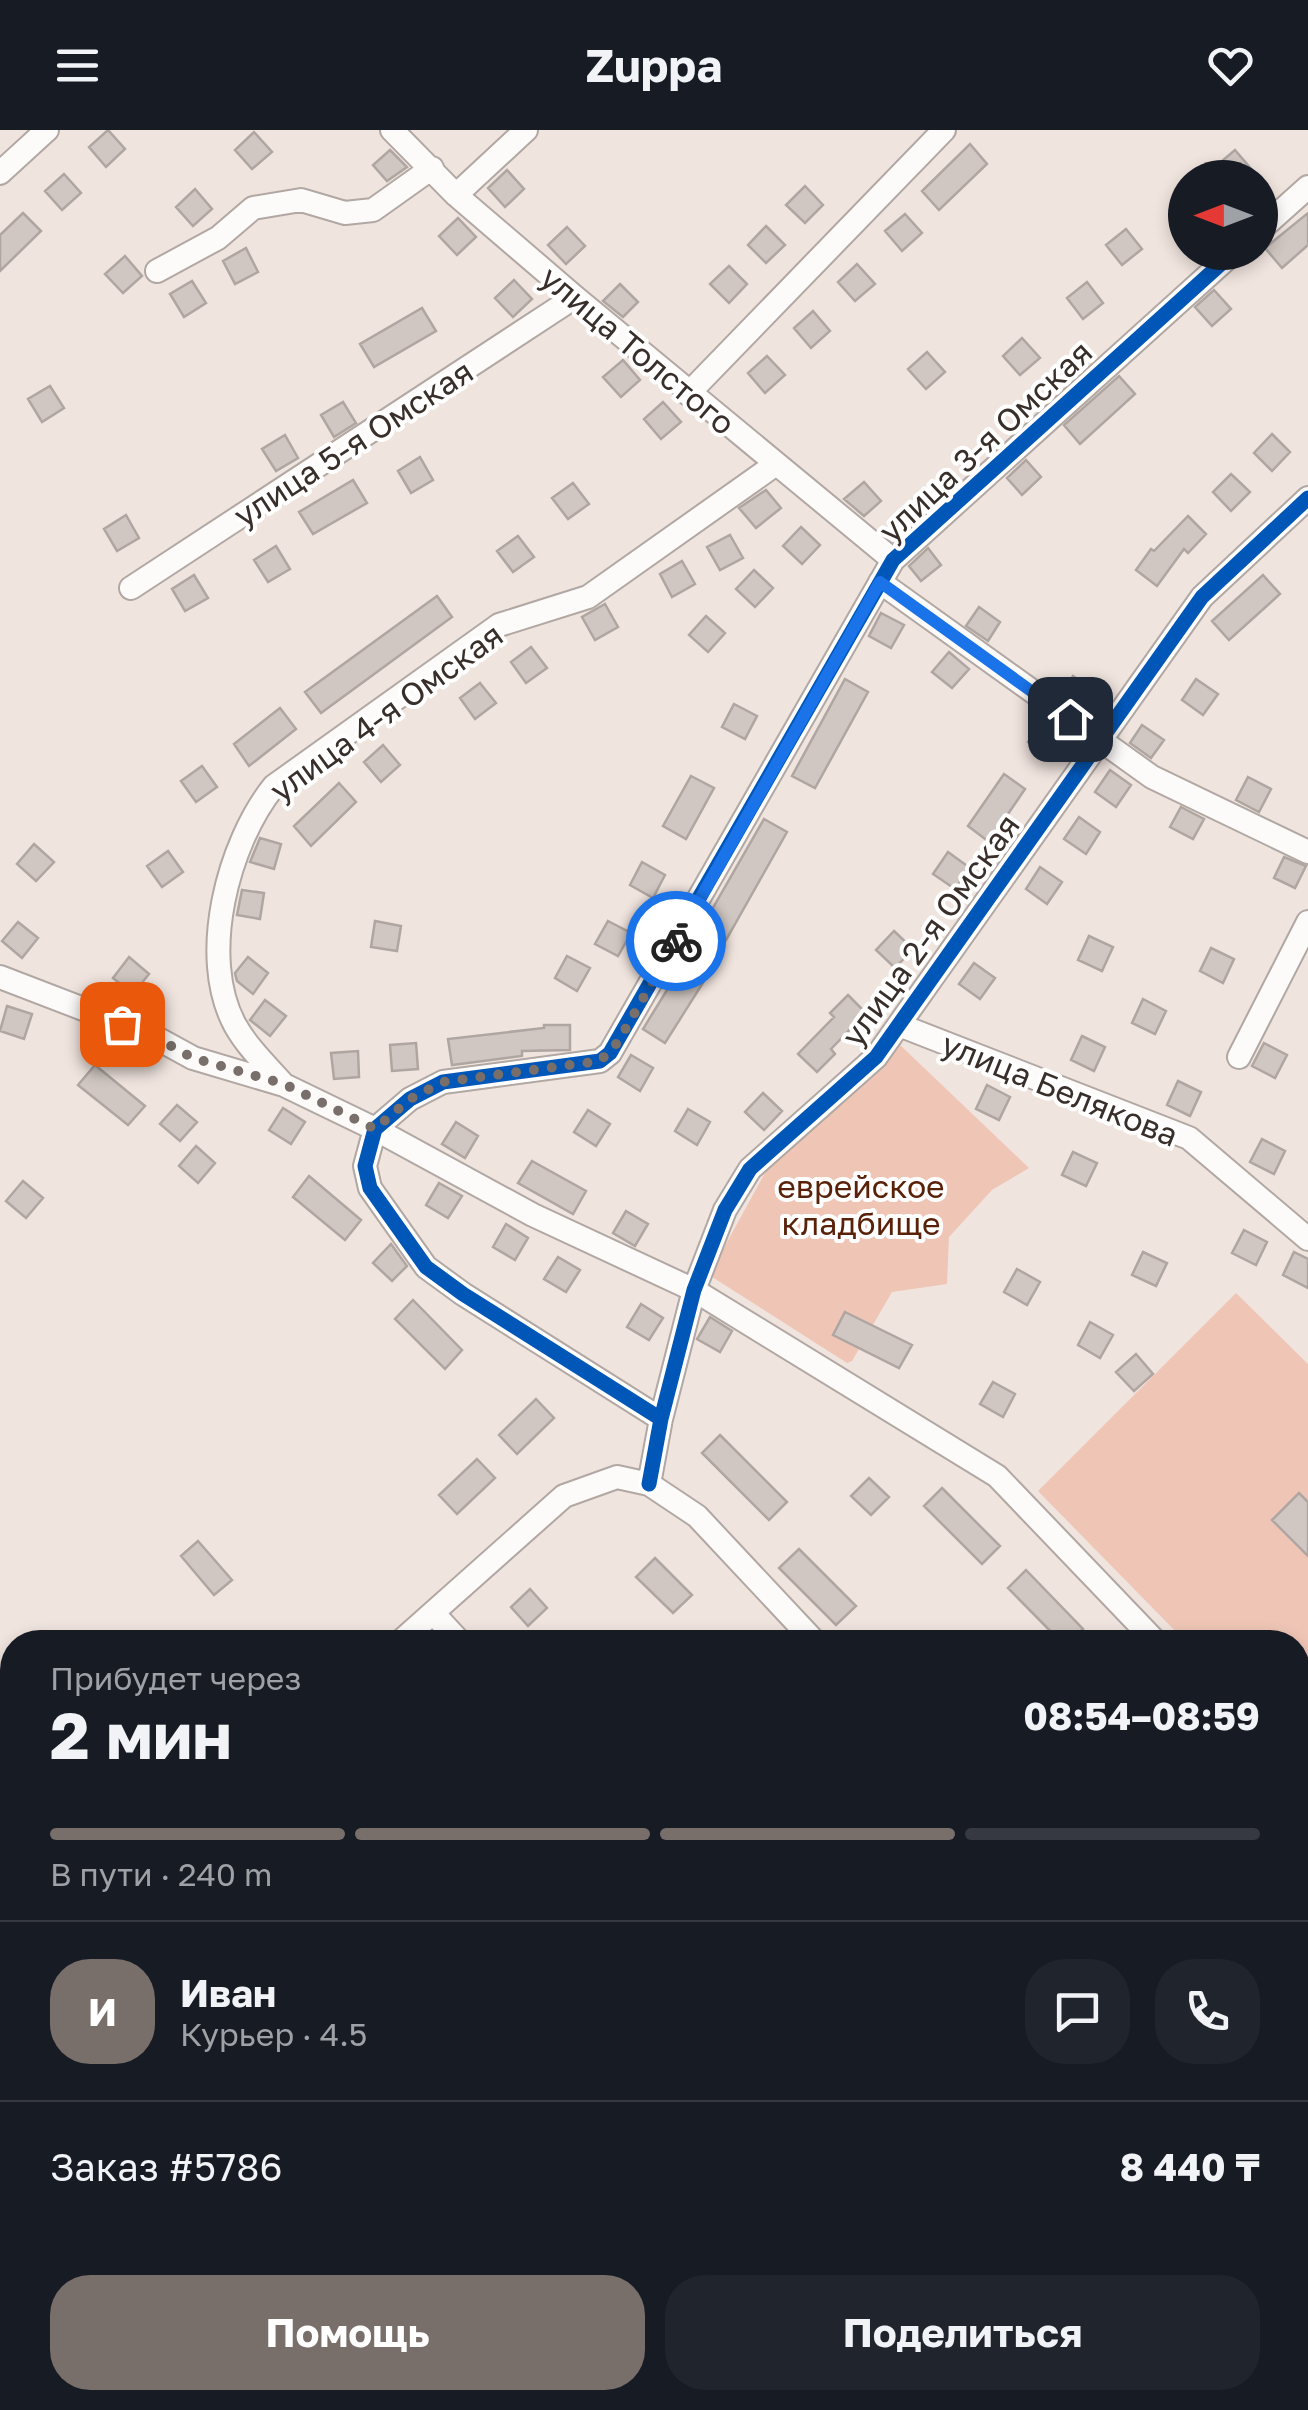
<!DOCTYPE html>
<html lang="ru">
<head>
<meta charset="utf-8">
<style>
	body { margin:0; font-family:"Golos Text",sans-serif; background:#20242c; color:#f1f3f6; height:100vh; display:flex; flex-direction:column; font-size:38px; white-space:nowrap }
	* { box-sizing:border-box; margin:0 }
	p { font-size:32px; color:#9ea1a6 }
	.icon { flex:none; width:55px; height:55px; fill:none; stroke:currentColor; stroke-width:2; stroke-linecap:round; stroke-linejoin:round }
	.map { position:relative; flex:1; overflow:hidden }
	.panel { position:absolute; left:0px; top:1500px; width:1310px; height:780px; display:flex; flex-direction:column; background:#171b24; border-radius:40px 40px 0 0; box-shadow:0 5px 15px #0003 }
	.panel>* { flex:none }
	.needle { width:65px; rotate:270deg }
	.controls { position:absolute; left:1168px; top:30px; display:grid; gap:20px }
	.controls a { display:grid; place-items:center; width:110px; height:110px; border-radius:50%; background:#171b24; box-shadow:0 5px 15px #0003; font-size:50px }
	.pin { position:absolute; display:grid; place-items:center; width:85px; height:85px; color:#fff; margin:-42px; border-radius:20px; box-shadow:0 5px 15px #0006 }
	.courier { position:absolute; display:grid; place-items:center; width:100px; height:100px; margin:-50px; border:8px solid #1a73e8; border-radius:50%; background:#fff; color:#222; box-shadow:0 2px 12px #0007 }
	.overview em { font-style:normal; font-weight:700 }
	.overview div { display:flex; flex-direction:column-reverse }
	.overview { display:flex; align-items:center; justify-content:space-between; height:170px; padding:0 50px }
	h1 { font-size:65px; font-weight:700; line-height:75px }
	.bar { display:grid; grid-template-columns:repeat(4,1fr); gap:15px 10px; align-content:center; height:120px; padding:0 50px }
	.bar i { height:12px; border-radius:8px; background:#363941 }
	.bar .active { background:#786e6a }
	.bar p { grid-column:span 4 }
	.line { display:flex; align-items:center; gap:25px; padding:0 50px; border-top:2px solid #363941 }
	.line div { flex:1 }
	.round { display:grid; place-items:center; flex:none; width:105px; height:105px; border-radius:40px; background:#20242c }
	.button { display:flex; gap:20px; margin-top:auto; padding:20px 50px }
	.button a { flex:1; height:115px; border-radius:40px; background:#786e6a; color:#fff; font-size:40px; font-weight:700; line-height:115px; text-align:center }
	.button a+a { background:#20242c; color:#f1f3f6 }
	header { display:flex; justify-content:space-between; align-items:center; height:130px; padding:0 50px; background:#171b24; font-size:45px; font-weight:700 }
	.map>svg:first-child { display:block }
	.built { fill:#f2dbd1 }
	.green { fill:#efc6b6 }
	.building { fill:#d1c7c2; stroke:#afa6a2; stroke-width:2.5 }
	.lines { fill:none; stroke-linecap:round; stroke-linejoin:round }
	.minor-casing { stroke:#b1a7a3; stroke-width:26 }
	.minor { stroke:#fdfbfa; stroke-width:22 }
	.rail-casing { stroke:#d6d2d0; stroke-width:9 }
	.rail { stroke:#fff; stroke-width:5; stroke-dasharray:15; stroke-linecap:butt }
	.cycleway-casing { stroke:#fff; stroke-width:21 }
	.cycleway { stroke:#0057b8; stroke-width:15 }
	.done { stroke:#786e6a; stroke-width:10; stroke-dasharray:0 18 }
	.route { stroke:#1a73e8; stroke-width:12 }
	.labels { text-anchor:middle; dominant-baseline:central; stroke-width:8; stroke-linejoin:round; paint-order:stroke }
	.street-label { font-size:32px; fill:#382f2b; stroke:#fff }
	.park-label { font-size:32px; fill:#592108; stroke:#fff }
</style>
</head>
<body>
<header><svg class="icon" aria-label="menu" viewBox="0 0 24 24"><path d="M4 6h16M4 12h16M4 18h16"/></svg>Zuppa<svg class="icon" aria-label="heart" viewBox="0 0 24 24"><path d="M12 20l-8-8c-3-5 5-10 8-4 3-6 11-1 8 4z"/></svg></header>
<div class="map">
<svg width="1308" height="2280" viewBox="0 0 1308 2280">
	<rect width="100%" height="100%" fill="#f0e4de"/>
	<!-- built -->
	<path class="built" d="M0 1719 12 1723V2004L0 2022Z
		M0 2036 12 2043V2268H388L409 2280 0 2279Z
		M715 2268H1186L1198 2280H702Z"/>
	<!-- green -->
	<path class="green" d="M899 914 1029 1038 992 1060 949 1107 947 1154 892 1162 852 1231 847 1233 709 1145 771 1032Z
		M1236 1163 1308 1234V1619L1299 1627 1298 1512H1186L1038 1361Z"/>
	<!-- building -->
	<path class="building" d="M108 0 125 19 106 37 89 17Z
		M254 2 272 22 252 39 235 20Z
		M970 14 987 34 939 80 922 61Z
		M390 20 407 37 387 51 373 35Z
		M1235 20 1252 40 1243 48H1224L1215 37Z
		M507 40 524 59 505 77 488 58Z
		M64 44 81 63 62 80 45 61Z
		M805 56 823 75 805 93 786 75Z
		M195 59 212 79 193 96 176 77Z
		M23 83 41 101 0 141V105Z
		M1308 83V115L1282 138 1265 118Z
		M905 84 922 103 902 121 885 101Z
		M458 88 476 107 457 125 439 106Z
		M766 96 785 115 766 133 748 115Z
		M567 97 585 116 566 134 548 115Z
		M1126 99 1142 119 1122 135 1106 115Z
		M246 118 258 142 235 154 223 131Z
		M125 126 142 146 123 163 105 144Z
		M857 134 875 154 855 171 838 152Z
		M729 136 747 154 729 173 710 154Z
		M514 150 532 169 513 187 495 168Z
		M192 151 206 173 184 187 170 164Z
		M1087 152 1103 173 1083 189 1067 168Z
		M620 154 638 172 623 187 603 171Z
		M1214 160 1231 179 1212 196 1195 177Z
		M422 178 436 201 374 237 360 214Z
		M813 181 830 201 811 218 794 198Z
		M1022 208 1040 228 1020 245 1003 226Z
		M927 222 945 242 926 259 908 239Z
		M767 226 785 245 765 263 748 243Z
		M623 230 640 250 621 267 603 247Z
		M1119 246 1135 264 1080 314 1064 295Z
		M50 256 64 278 42 292 28 269Z
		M343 272 356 293 334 307 321 285Z
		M663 272 681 292 661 309 644 289Z
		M1272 304 1290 322 1272 341 1254 323Z
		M285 305 298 328 276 341 262 319Z
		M420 327 433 350 411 363 398 341Z
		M1026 330 1041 347 1022 365 1007 348Z
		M1231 344 1250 362 1231 381 1213 362Z
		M353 350 367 373 313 404 299 382Z
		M864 352 881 371 864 386 844 369Z
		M573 353 589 374 568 389 552 368Z
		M766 360 781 378 756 398 739 378Z
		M126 385 139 408 117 421 104 399Z
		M1188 386 1206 404 1188 423 1184 419 1157 456 1136 440 1151 419 1154 421Z
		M801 397 820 415 802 434 783 416Z
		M730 405 743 428 720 440 707 417Z
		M518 406 534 427 513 442 497 421Z
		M276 416 290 439 268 452 254 430Z
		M928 418 941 435 921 451 909 436Z
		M682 431 695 454 672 467 660 444Z
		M754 440 773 458 755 477 736 459Z
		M194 445 208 468 185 481 172 459Z
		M1263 445 1280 464 1229 510 1212 491Z
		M437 466 452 487 321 583 305 562Z
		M605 474 618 497 595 510 582 487Z
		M979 477 1000 492 988 511 966 496Z
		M881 483 904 495 891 518 869 506Z
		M706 486 725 503 708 522 689 505Z
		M531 517 547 538 526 553 511 532Z
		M949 522 969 539 952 558 932 542Z
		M1073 546 1095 562 1082 579 1061 564Z
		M845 549 868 562 815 658 792 646Z
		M1196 549 1218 564 1203 585 1182 570Z
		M480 553 496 573 475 589 460 568Z
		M734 574 757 586 745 609 722 597Z
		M280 578 296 599 249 636 234 614Z
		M1043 591 1064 606 1049 627 1028 612Z
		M1142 595 1164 610 1151 628 1130 613Z
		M383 615 400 635 381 652 364 632Z
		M202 636 217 657 196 672 181 651Z
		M1110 640 1131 655 1116 677 1095 662Z
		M1004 644 1025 659 989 712 968 696Z
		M691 646 714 658 686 709 663 696Z
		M1248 647 1271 659 1259 682 1236 670Z
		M339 653 356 672 311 716 294 696Z
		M1181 677 1204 689 1193 709 1170 697Z
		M1079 687 1100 702 1086 724 1064 709Z
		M764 689 787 702 726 810 702 797Z
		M260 708 281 714 274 739 250 732Z
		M34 714 54 732 36 751 17 734Z
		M168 721 183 742 162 757 147 736Z
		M948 722 970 738 955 759 933 744Z
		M1284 727 1306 736 1295 758 1274 748Z
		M642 732 665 745 653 768 630 755Z
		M1040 737 1062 752 1047 774 1026 759Z
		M242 760 264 763 260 789 237 785Z
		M375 791 401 796 397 821 371 817Z
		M608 791 631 803 618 826 595 814Z
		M18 792 38 808 22 828 2 811Z
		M894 801 913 819 895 838 876 820Z
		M1089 806 1113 817 1102 841 1078 830Z
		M1211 818 1234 829 1223 853 1200 841Z
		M567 826 590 838 577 861 555 848Z
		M129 827 149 844 133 864 113 848Z
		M248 827 268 843 253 864 237 851 235 843Z
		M974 833 995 848 980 869 959 854Z
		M683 834 706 848 665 913 643 899Z
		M848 865 866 883 831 919 835 924 817 942 798 924 834 887 830 883Z
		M1143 869 1166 881 1155 904 1132 893Z
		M265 870 286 886 270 906 250 890Z
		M7 876 32 884 24 909 0 901Z
		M544 895H570V920L522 921V926L452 935 448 909 544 898Z
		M1082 906 1105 917 1094 941 1071 930Z
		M416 913 418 939 392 941 390 915Z
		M1264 913 1287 925 1275 948 1252 936Z
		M358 921 359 947 334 949 331 923Z
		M631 925 653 938 640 961 618 947Z
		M95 935 145 976 128 995 78 955Z
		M1178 951 1201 962 1190 986 1167 975Z
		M987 955 1010 967 999 990 976 979Z
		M763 963 782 981 764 1000 745 982Z
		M177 975 197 992 180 1011 160 994Z
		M283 978 305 992 291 1014 269 1000Z
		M688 979 710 992 697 1015 675 1001Z
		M588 980 610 994 596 1016 574 1002Z
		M456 992 478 1006 465 1028 442 1014Z
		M1262 1009 1285 1021 1274 1044 1250 1032Z
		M196 1016 215 1033 198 1053 179 1036Z
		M1073 1022 1097 1033 1086 1056 1062 1045Z
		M532 1031 586 1061 573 1084 518 1053Z
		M309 1046 361 1090 345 1110 293 1067Z
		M23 1051 43 1068 26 1088 6 1071Z
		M439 1053 462 1066 448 1088 426 1075Z
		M626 1081 648 1094 635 1116 613 1103Z
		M506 1094 528 1108 515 1130 493 1117Z
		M1244 1100 1267 1112 1256 1135 1232 1123Z
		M391 1114 407 1136 392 1151 373 1133Z
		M1143 1122 1167 1133 1156 1156 1132 1145Z
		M1294 1122 1308 1129V1158L1283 1145Z
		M558 1127 580 1140 566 1162 544 1149Z
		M1017 1139 1040 1152 1027 1175 1004 1162Z
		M413 1170 462 1220 445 1239 395 1189Z
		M641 1174 663 1188 649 1210 627 1197Z
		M845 1182 912 1215 899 1238 833 1205Z
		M710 1187 732 1201 720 1222 697 1209Z
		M1090 1192 1113 1205 1100 1228 1078 1215Z
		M1136 1224 1153 1244 1134 1261 1116 1242Z
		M993 1252 1015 1264 1003 1287 980 1274Z
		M536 1269 554 1288 517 1324 499 1305Z
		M720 1305 787 1372 769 1390 702 1323Z
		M477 1329 495 1348 457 1384 439 1365Z
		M869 1348 889 1367 871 1385 851 1366Z
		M942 1358 1000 1416 982 1434 924 1376Z
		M1299 1363 1308 1372V1426L1272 1390Z
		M198 1411 232 1450 214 1465 181 1426Z
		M799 1419 856 1476 836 1495 779 1438Z
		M655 1428 692 1465 673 1483 636 1447Z
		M1026 1440 1083 1499 1069 1512H1061L1008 1458Z
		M530 1459 547 1478 528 1496 511 1477Z"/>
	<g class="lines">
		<defs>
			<path id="minor" d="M392 0 456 65 575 167 893 430
				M0 43 47 0
				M456 65 526 0
				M1260 100 1308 57
				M157 141 218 108 253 78 301 70 345 83 373 80 432 38
				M688 264 944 0
				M880 452 1152 647 1308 722
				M131 458 575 167
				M0 847 151 905 193 928 284 955 375 999 533 1085 694 1160 997 1346 1156 1512
				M899 895 1189 1008 1308 1109
				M1239 927 1308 792
				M284 955C267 936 248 918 235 895 198 827 228 713 274 656L499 495 588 467 776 334
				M661 1289 463 1164 426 1137 370 1058 365 1036 375 999 410 969 443 952 600 931 610 923 893 430 1234 122
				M649 1354 661 1289 694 1160 725 1080 750 1039 876 927 1202 467 1308 368
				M435 1485 460 1512
				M400 1512 564 1366 617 1347 649 1354 697 1386 815 1512
				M0 1657 12 1662
				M1298 1677 1308 1692
				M1298 1907 1308 1897
				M1298 2016 1308 2027
				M1206 2268 1217 2280"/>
		</defs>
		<!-- minor casing -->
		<use href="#minor" class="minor-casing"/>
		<!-- minor -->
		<use href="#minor" class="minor"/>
		<defs>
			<path id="rail" d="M0 2262 27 2280"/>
		</defs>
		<!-- rail casing -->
		<use href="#rail" class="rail-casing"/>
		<!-- rail -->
		<use href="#rail" class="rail"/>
		<defs>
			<path id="cycleway" d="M661 1289 463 1164 426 1137 370 1058 365 1036 375 999 410 969 443 952 600 931 610 923 893 430 1234 122
				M649 1354 661 1289 694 1160 725 1080 750 1039 876 927 1202 467 1308 368"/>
		</defs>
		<!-- cycleway casing -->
		<use href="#cycleway" class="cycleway-casing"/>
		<!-- cycleway -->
		<use href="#cycleway" class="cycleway"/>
	</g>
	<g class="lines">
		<!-- done -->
		<path class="done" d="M122 894 151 905 193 928 284 954 375 999 410 969 443 952 600 931 618 912 676 811"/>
		<!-- route -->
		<path class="route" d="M676 811 880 452 1070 589"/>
	</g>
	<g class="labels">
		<!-- street labels -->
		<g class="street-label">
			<text transform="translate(638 220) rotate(40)">улица Толстого</text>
			<text transform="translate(985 311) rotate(-43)">улица 3-я Омская</text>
			<text transform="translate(353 313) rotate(-33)">улица 5-я Омская</text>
			<text transform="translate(386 582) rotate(-36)">улица 4-я Омская</text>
			<text transform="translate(930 800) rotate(-54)">улица 2-я Омская</text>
			<text transform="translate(1060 959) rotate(22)">улица Белякова</text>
		</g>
		<!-- park labels -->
		<g class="park-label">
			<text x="861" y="1056">еврейское<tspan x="861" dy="37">кладбище</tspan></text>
		</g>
	</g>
</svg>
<div class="controls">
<a><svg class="needle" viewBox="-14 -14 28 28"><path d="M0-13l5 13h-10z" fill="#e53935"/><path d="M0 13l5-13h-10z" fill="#9ea1a6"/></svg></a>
</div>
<div class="pin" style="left:122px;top:894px;background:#ea580c"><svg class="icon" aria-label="bag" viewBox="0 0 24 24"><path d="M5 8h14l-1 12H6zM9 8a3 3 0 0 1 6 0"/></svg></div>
<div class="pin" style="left:1070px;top:589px;background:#1f2937"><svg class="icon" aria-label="home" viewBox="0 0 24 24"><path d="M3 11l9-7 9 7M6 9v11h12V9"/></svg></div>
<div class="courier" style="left:676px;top:811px"><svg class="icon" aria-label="bike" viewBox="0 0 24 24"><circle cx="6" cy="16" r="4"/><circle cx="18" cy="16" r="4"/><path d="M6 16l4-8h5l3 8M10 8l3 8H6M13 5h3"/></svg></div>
<section class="panel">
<div class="overview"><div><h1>2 мин</h1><p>Прибудет через</p></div><em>08:54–08:59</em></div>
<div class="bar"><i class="active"></i><i class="active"></i><i class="active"></i><i></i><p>В пути · 240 m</p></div>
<div class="line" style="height:180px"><b class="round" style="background:#786e6a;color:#fff">И</b><div><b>Иван</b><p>Курьер · 4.5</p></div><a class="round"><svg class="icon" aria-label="chat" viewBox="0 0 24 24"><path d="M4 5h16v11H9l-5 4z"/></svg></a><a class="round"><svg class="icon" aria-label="phone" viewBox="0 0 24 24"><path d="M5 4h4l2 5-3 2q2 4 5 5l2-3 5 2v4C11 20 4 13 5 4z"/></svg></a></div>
<div class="line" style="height:130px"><div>Заказ #5786</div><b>8 440 ₸</b></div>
<div class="button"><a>Помощь</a><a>Поделиться</a></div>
</section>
</div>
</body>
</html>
